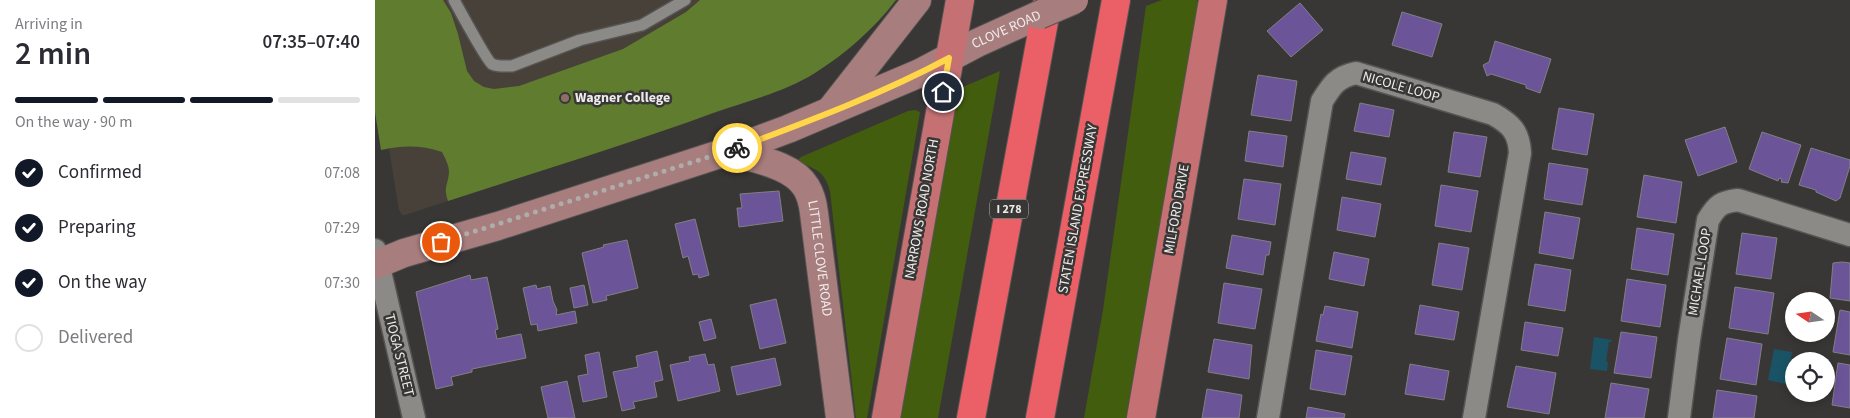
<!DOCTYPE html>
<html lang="en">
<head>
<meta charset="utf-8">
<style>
	body { margin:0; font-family:"Source Sans 3",sans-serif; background:#f2f2f3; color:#2b2b33; height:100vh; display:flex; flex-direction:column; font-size:19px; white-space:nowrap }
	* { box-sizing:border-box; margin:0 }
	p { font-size:16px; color:#7c7c81 }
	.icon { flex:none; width:28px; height:28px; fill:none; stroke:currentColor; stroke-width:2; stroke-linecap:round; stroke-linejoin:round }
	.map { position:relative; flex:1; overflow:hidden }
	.details { display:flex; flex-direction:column; background:#fff; width:375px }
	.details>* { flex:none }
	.needle { width:32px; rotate:283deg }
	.buttons { position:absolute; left:1410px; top:292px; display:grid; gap:10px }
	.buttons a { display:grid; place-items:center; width:50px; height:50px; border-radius:50%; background:#fff; box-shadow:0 2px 8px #0003; font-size:25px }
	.pin { position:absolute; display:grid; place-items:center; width:42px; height:42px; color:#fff; margin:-21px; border:2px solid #fff; border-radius:50%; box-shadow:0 1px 5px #0007 }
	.courier { position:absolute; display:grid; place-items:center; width:50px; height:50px; margin:-25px; border:4px solid #ffd54a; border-radius:50%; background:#fff; color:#222; box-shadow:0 1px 6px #0007 }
	.headline em { font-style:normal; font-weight:600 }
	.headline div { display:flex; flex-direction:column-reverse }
	.headline { display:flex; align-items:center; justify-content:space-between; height:85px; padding:0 15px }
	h1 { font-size:32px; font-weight:600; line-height:38px }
	.bar { display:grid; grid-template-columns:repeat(4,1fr); gap:8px 5px; align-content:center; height:60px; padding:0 15px }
	.bar i { height:6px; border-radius:4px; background:#e1e1e2 }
	.bar .selected { background:#111827 }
	.bar p { grid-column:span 4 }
	ol { padding:0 15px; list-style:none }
	li { display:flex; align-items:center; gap:15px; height:55px }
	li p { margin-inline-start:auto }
	li .icon { padding:5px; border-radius:50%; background:#111827; color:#fff; stroke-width:4 }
	li:last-child { color:#7c7c81 }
	li i { width:28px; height:28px; border:2px solid #e1e1e2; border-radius:50% }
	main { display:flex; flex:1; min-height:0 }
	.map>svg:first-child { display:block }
	.built { fill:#474139 }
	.green { fill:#435d0e }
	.forest { fill:#5f7c2f }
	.water { fill:#1a5366 }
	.building { fill:#6c5499; stroke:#818083 }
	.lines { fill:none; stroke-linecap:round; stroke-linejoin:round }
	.lane-casing { stroke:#565453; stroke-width:14 }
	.street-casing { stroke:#565453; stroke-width:25 }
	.secondary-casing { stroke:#565453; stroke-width:30 }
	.primary-casing { stroke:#565453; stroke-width:30 }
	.highway-casing { stroke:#565453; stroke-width:30 }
	.lane { stroke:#8c8a87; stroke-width:11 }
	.street { stroke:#8c8a87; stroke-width:22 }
	.secondary { stroke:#a87d7d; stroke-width:28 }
	.primary { stroke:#c57174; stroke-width:28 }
	.highway { stroke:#eb6067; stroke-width:28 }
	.secondary-bridge-casing { stroke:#565453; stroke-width:30; stroke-linecap:butt }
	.secondary-bridge { stroke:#a87d7d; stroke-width:28 }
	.done { stroke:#afadab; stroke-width:5; stroke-dasharray:0 9 }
	.route { stroke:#ffd54a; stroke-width:6 }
	.education-dot { fill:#8d6e63; stroke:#393735; stroke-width:2 }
	.labels { text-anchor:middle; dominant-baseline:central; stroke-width:5; stroke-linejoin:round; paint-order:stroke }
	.shield { fill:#393735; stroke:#b8b6b4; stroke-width:1 }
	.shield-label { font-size:12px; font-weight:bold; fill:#eeeceb }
	.street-label { font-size:14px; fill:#eeeceb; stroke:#393735 }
	.poi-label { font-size:14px; font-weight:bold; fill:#eeeceb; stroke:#393735; text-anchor:start }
</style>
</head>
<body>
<main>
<section class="details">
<div class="headline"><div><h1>2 min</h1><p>Arriving in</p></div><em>07:35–07:40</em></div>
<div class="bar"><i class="selected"></i><i class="selected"></i><i class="selected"></i><i></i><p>On the way · 90 m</p></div>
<ol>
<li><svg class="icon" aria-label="check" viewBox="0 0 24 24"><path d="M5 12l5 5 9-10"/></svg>Confirmed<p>07:08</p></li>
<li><svg class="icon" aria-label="check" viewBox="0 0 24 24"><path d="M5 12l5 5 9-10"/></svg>Preparing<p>07:29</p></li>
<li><svg class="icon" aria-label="check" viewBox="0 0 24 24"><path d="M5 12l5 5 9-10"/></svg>On the way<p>07:30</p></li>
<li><i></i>Delivered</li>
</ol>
</section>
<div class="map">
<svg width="1475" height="418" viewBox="0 0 1475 418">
	<rect width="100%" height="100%" fill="#393735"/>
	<!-- built -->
	<path class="built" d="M0 0H521L492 32 476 47 439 73 420 84 306 125 30 215H27L24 210 14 149 6 150 0 113Z"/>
	<!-- green -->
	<path class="green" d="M787 0H822L823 3 751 418H709L728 310 771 6Z
		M625 71 563 418H524L581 90Z
		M540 110 545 112 492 418H481L455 191C450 171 440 169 422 161L426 157 533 111Z"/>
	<!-- forest -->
	<path class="forest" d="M0 0H68L76 13 83 34 92 71 99 81 109 87 119 89 144 86 248 49 311 12 325 0H521C499 29 470 54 440 73 410 92 372 101 338 113 251 145 161 172 73 201 68 186 73 186 74 172 74 165 70 158 67 152 47 145 27 145 6 150L0 112Z"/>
	<!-- water -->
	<path class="water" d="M1219 337 1237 340 1236 342H1234L1231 361 1233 362 1232 371 1215 369Z
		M1399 349 1417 352 1411 384 1393 380Z"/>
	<!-- building -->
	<path class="building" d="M925 3 948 30 916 57 892 31Z
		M1027 12 1067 24 1057 57 1017 45Z
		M1120 41 1176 59 1165 93 1151 88V85L1116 74 1112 76 1108 65 1114 62Z
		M883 75 922 81 916 121 876 115Z
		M985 103 1019 110 1014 137 979 131Z
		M1184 108 1219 114 1212 155 1177 149Z
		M1350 127 1362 162 1323 176 1310 140Z
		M874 131 912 136 908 167 870 161Z
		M1079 132 1112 137 1105 177 1073 172Z
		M1387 132 1426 145 1413 183 1406 182 1407 179 1404 178 1403 181 1374 169Z
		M1436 148 1475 160V166L1465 198 1461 201 1441 192V190L1424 185Z
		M976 152 1011 158 1006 185 971 179Z
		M1174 163 1213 169 1207 205 1169 199Z
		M1269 175 1307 182 1301 223 1262 217Z
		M869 179 906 184 900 225 863 219Z
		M1066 185 1103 191 1096 232 1060 226Z
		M404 191 408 221 364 227 362 208H367L365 194Z
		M967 197 1006 204 1000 237 962 230Z
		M1170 212 1205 218 1198 259 1164 253Z
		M320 219 334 275 324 278 323 274 318 275 313 256 308 258 300 224Z
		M1262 228 1299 234 1293 275 1256 269Z
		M1367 233 1402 238 1396 279 1361 274Z
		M857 235 896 242 894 255H891L888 275 851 268Z
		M252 240 263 288 231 296 232 300 218 303 207 253 229 247 228 245Z
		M1064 243 1094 248 1087 290 1057 285Z
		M959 252 994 259 989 286 954 279Z
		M1467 262 1475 263V301L1455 298 1458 263Z
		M1160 264 1196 270 1190 311 1153 305Z
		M95 275 96 280 112 277 123 329 120 330 122 339 146 334 151 358 97 369V372L76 377 78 385 61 389 41 292Z
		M1252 279 1291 285 1285 327 1246 321Z
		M849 283 887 289 880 329 843 323Z
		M161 285 162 289 175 286 178 301 182 310 181 315 200 311 202 323 163 331 162 324 156 325 148 288Z
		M209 285 213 305 199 308 195 288Z
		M1360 287 1399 293 1393 334 1354 328Z
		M401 299 411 343 385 349 375 305Z
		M1045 305 1084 312 1079 340 1040 334Z
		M950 306 983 312 977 348 941 341 946 314 948 315Z
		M1465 310 1475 312V355L1458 352Z
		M336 319 341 338 329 341 324 322Z
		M1150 322 1188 328 1183 356 1146 350Z
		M1246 332 1282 337 1276 378 1239 373Z
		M1352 338 1387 344 1381 385 1345 379Z
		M839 339 877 345 874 379 833 372Z
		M941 350 977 356 970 395 935 389Z
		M282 351 288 380 279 382 282 397 258 402 260 408 247 411 238 372 263 367 261 356Z
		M224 352 232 397 208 402 203 376 213 374 210 355Z
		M330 354 333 365 339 364 345 391 303 401 295 365 315 361 314 357Z
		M400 358 406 385 362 395 356 367Z
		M1463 363 1475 365V408L1457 405Z
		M1035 364 1074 371 1069 400 1030 394Z
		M1141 366 1181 373 1174 414 1132 407Z
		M192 381 200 418H173L166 387Z
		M1236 383 1274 389 1269 418H1230Z
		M832 389 867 395 864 418H827Z
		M1342 390 1382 396 1379 418H1338Z
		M933 407 970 414 969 418H931Z"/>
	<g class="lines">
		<defs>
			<path id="lane" d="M79 0C84 9 112 61 117 64 123 67 130 66 137 66L205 40 267 25 310 0"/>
			<path id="street" d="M0 250 39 418
				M893 418 947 101C957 85 962 77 981 73L1118 114C1136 124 1144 132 1145 153L1099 418
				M1304 418 1314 340 1333 220C1342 205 1346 202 1363 200L1475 235"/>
			<g id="secondary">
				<path d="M455 111 542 0"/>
				<path id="s1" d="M354 151C378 159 417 164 431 187 436 195 438 204 439 213L465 418"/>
				<path id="s2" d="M0 265 29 253 123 226 354 151 413 129 545 73 602 43 664 15"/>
			</g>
			<path id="primary" d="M511 418 585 0
				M766 418 838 0"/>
			<path id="highway" d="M596 418 673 0
				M665 418 741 0"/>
		</defs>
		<!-- lane casing -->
		<use href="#lane" class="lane-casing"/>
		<!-- street casing -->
		<use href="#street" class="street-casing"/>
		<!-- secondary casing -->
		<use href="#secondary" class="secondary-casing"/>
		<!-- primary casing -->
		<use href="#primary" class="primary-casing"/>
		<!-- highway casing -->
		<use href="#highway" class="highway-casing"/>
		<!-- lane -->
		<use href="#lane" class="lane"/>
		<!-- street -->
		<use href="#street" class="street"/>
		<!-- secondary -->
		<use href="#secondary" class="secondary"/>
		<!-- primary -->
		<use href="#primary" class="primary"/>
		<!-- highway -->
		<use href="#highway" class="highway"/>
		<defs>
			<path id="secondary-bridge" d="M664 15 699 0"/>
		</defs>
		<!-- secondary-bridge casing -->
		<use href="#secondary-bridge" class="secondary-bridge-casing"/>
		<!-- secondary-bridge -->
		<use href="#secondary-bridge" class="secondary-bridge"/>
	</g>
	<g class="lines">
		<!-- done -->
		<path class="done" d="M66 242 362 148"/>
		<!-- route -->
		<path class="route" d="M362 148C434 121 507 94 574 58L568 92"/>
	</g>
	<!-- markers -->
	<circle class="education-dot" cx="190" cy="98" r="5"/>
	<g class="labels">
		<!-- shield labels -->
		<rect class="shield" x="615" y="199.5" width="38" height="19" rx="4"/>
		<g class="shield-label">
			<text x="634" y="209">I 278</text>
		</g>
		<!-- street labels -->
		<g class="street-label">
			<text stroke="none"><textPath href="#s2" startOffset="675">CLOVE ROAD</textPath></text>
			<text transform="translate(1026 87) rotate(16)">NICOLE LOOP</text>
			<text transform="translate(547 209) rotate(-80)">NARROWS ROAD NORTH</text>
			<text transform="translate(703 209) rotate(-80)">STATEN ISLAND EXPRESSWAY</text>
			<text transform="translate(802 209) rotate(-80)">MILFORD DRIVE</text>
			<text stroke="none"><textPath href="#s1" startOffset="160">LITTLE CLOVE ROAD</textPath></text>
			<text transform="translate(1325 272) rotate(-81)">MICHAEL LOOP</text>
			<text transform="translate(24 355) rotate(76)">TIOGA STREET</text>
		</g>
		<!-- poi labels -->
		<g class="poi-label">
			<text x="200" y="98">Wagner College</text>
		</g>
	</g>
</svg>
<div class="buttons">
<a><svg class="needle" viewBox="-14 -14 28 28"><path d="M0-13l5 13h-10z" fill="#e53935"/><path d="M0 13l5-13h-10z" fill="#7c7c81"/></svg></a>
<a><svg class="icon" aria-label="locate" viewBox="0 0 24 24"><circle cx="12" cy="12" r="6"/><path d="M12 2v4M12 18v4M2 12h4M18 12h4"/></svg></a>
</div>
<div class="pin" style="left:66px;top:242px;background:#ea580c"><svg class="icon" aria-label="bag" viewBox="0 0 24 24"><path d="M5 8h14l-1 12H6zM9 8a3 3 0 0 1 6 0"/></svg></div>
<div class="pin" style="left:568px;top:92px;background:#1f2937"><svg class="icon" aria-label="home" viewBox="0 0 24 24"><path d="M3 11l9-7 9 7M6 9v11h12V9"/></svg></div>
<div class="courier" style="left:362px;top:148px"><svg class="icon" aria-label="bike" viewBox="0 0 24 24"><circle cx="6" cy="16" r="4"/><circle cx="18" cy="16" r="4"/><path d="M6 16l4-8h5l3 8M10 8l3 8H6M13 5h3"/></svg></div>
</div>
</main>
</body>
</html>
